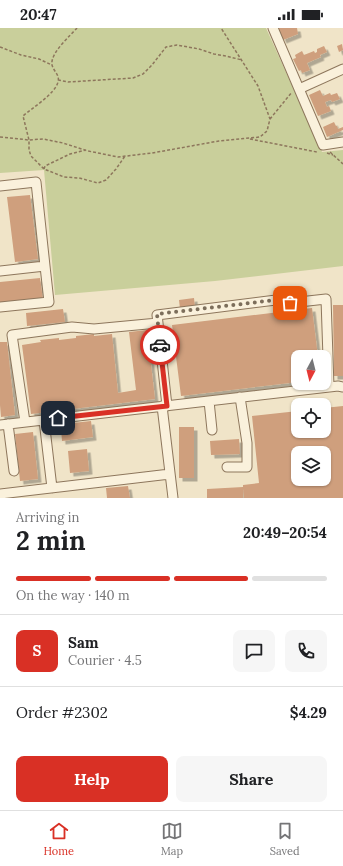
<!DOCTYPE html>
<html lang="en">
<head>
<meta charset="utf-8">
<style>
	body { margin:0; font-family:Lora,serif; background:#f6f6f6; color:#202124; height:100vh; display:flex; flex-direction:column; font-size:15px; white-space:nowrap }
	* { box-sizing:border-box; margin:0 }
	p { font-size:13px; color:#757577 }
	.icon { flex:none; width:22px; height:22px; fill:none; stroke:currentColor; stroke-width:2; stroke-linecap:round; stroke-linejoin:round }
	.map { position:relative; height:470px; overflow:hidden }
	.details { display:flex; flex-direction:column; background:#fff; flex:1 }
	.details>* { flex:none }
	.needle { width:26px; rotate:187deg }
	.tools { position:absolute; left:291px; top:322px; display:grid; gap:8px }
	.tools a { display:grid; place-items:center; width:40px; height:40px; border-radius:8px; background:#fff; box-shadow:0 1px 3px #0004; font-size:20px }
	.pin { position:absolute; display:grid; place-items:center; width:34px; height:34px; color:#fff; margin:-17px; border-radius:8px; box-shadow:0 2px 6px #0006 }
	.courier { position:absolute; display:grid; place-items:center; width:40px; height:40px; margin:-20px; border:3px solid #d93025; border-radius:50%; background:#fff; color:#222; box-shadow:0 1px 5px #0007 }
	.overview em { font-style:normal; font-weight:800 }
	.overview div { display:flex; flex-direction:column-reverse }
	.overview { display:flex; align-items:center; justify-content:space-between; height:68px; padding:0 16px }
	h1 { font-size:26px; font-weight:800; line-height:30px }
	.bar { display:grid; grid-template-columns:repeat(4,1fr); gap:6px 4px; align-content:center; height:48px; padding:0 16px }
	.bar i { height:5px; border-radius:3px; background:#e0e0e0 }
	.bar .active { background:#d93025 }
	.bar p { grid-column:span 4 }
	.line { display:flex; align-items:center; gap:10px; padding:0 16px; border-top:1px solid #e0e0e0 }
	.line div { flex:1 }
	.round { display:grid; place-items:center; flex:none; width:42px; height:42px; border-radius:8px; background:#f6f6f6 }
	.primary-button { display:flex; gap:8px; margin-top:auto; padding:8px 16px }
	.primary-button a { flex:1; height:46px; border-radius:8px; background:#d93025; color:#fff; font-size:16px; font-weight:800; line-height:46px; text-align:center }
	.primary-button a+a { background:#f6f6f6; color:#202124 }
	.status { display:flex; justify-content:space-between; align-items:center; height:28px; padding:0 20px; background:#fff; direction:ltr }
	.status svg { height:11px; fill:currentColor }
	.menu { display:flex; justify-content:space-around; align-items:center; height:56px; border-top:1px solid #e0e0e0; background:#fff; font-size:11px; color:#757577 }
	.menu a { display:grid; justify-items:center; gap:2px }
	.menu .active { color:#d93025 }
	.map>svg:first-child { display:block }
	.green { fill:#c9cf9b }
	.building { fill:#cf9f7d; fill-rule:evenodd; filter:url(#shadow) }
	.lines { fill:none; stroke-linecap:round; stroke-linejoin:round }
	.minor-casing { stroke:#8d765c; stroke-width:11 }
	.path { stroke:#8d765c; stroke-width:1.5; stroke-dasharray:3 2; stroke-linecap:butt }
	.minor { stroke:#faf1dc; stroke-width:9 }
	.done { stroke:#7c6e5b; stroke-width:4; stroke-dasharray:0 7.2 }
	.route { stroke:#d93025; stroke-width:5 }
</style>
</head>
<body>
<div class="status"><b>20:47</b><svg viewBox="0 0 49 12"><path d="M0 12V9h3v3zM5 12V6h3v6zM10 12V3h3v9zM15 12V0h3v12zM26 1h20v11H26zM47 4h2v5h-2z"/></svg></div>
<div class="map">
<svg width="343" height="470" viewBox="0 0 343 470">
	<defs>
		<filter id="shadow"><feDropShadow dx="3.5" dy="3.5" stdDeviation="0" flood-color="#0004"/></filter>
	</defs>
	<rect width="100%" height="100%" fill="#f0e4c8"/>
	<!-- green -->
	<path class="green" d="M0 0H266L322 124 343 122V238L215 253 55 267 44 142 0 145Z"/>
	<!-- building -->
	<path class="building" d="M278 0H297L298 6 283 12Z
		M342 16 343 22 339 24 337 18Z
		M324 18 327 24 320 27 321 29 307 35 310 42 302 45 301 42 299 43 293 31 296 30 295 27 302 23 304 27 314 23 315 25 317 24V21Z
		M320 62 323 68 330 65 331 67 337 65 340 71 332 74 331 72 325 74 327 79 329 78 331 83 318 88 309 67Z
		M334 94 336 98H337L338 101 343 99V102L327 109 323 99Z
		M30 167 38 231 15 234 7 169Z
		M40 250 43 272 0 277V254Z
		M194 270 195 280 180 281 179 272Z
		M333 277H343V348H334Z
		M312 280 318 329H298V354L181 368 172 297Z
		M63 281 65 294 27 298 26 285Z
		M147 302 155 371 31 386 22 317 41 314 40 312 59 310V312L76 310V308L94 306V308L112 306 118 365 136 362 129 304Z
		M0 314H7L15 387 1 389 0 377Z
		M343 378V470H244L243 461V470H207V461L243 459V457L259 455 252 388 298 383V403H324V380ZM298 425H324V451H298Z
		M91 393 93 409 62 413 61 401 64 396Z
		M179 399H194V450H179Z
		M33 404 38 451 20 453 15 406Z
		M239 411 240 426 211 427 210 413Z
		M87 421 89 443 70 445 68 423Z
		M128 458 130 470H107L106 460Z"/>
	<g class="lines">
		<defs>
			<path id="minor" d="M273 0 323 117 343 114
				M299 61 343 41
				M0 158 36 154 45 238 0 243
				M0 279 49 274 45 238
				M158 295 157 287 284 271 290 275 326 271 329 359
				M209 373 212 402
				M162 378 173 470
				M44 392 52 460
				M25 394 12 307 72 299 94 301 158 295 167 378
				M8 396 14 443
				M0 397 338 358 343 359
				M227 439H247V415L240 369
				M0 466 170 446"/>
		</defs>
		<!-- minor casing -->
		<use href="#minor" class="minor-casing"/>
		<!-- path -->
		<path class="path" d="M77 0C70 8 50 25 52 37 54 44 60 47 58 54 55 66 32 80 23 88L29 112V122L31 128 44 141 64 149 79 150 98 155 106 152 116 141 125 128
			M0 19 21 27 39 31 52 37
			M58 52 68 54 133 50 143 46 152 37 166 19 177 17 199 21 214 26 226 28 242 32
			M270 91 292 64
			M0 109 29 112 43 111 63 115 88 123 118 129 152 125 219 113 260 109 267 103 270 91 258 58 221 0
			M250 111 317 124
			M330 124 343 136
			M327 125 333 127
			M44 141 45 138 70 126 86 122"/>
		<!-- minor -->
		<use href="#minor" class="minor"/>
	</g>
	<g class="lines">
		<!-- done -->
		<path class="done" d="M160 317 157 286 284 271 290 275"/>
		<!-- route -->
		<path class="route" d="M58 390 167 378 160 317"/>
	</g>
</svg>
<div class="tools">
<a><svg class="needle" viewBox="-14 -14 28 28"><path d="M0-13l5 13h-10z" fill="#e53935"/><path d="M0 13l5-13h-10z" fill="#757577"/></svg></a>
<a><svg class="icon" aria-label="locate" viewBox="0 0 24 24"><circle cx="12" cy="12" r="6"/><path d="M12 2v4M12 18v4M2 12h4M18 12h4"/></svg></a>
<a><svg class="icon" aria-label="layers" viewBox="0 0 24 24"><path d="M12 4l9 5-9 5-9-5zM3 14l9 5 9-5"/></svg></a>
</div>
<div class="pin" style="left:290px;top:275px;background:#ea580c"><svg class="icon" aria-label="bag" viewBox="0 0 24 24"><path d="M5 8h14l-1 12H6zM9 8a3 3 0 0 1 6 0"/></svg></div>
<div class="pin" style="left:58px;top:390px;background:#1f2937"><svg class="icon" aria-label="home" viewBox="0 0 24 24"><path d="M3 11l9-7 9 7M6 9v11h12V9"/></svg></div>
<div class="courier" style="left:160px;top:317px"><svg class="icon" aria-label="car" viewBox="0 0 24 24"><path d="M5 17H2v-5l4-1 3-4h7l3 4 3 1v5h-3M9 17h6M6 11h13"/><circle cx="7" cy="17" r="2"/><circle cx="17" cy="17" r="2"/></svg></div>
</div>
<section class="details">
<div class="overview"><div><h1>2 min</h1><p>Arriving in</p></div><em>20:49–20:54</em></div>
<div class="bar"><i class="active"></i><i class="active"></i><i class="active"></i><i></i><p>On the way · 140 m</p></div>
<div class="line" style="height:72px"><b class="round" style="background:#d93025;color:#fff">S</b><div><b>Sam</b><p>Courier · 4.5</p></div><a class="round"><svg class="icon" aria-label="chat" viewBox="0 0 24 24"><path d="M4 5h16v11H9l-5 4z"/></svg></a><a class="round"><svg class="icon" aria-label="phone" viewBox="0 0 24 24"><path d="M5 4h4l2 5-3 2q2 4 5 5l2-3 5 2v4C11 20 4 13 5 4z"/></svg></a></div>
<div class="line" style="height:52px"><div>Order #2302</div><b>$4.29</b></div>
<div class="primary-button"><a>Help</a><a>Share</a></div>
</section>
<nav class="menu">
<a class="active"><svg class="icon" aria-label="home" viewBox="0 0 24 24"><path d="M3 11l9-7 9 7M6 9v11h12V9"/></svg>Home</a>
<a><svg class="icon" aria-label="map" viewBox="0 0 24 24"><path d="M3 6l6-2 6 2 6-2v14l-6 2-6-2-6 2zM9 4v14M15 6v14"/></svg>Map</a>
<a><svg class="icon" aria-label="saved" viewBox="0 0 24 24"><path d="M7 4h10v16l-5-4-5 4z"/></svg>Saved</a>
</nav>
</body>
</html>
